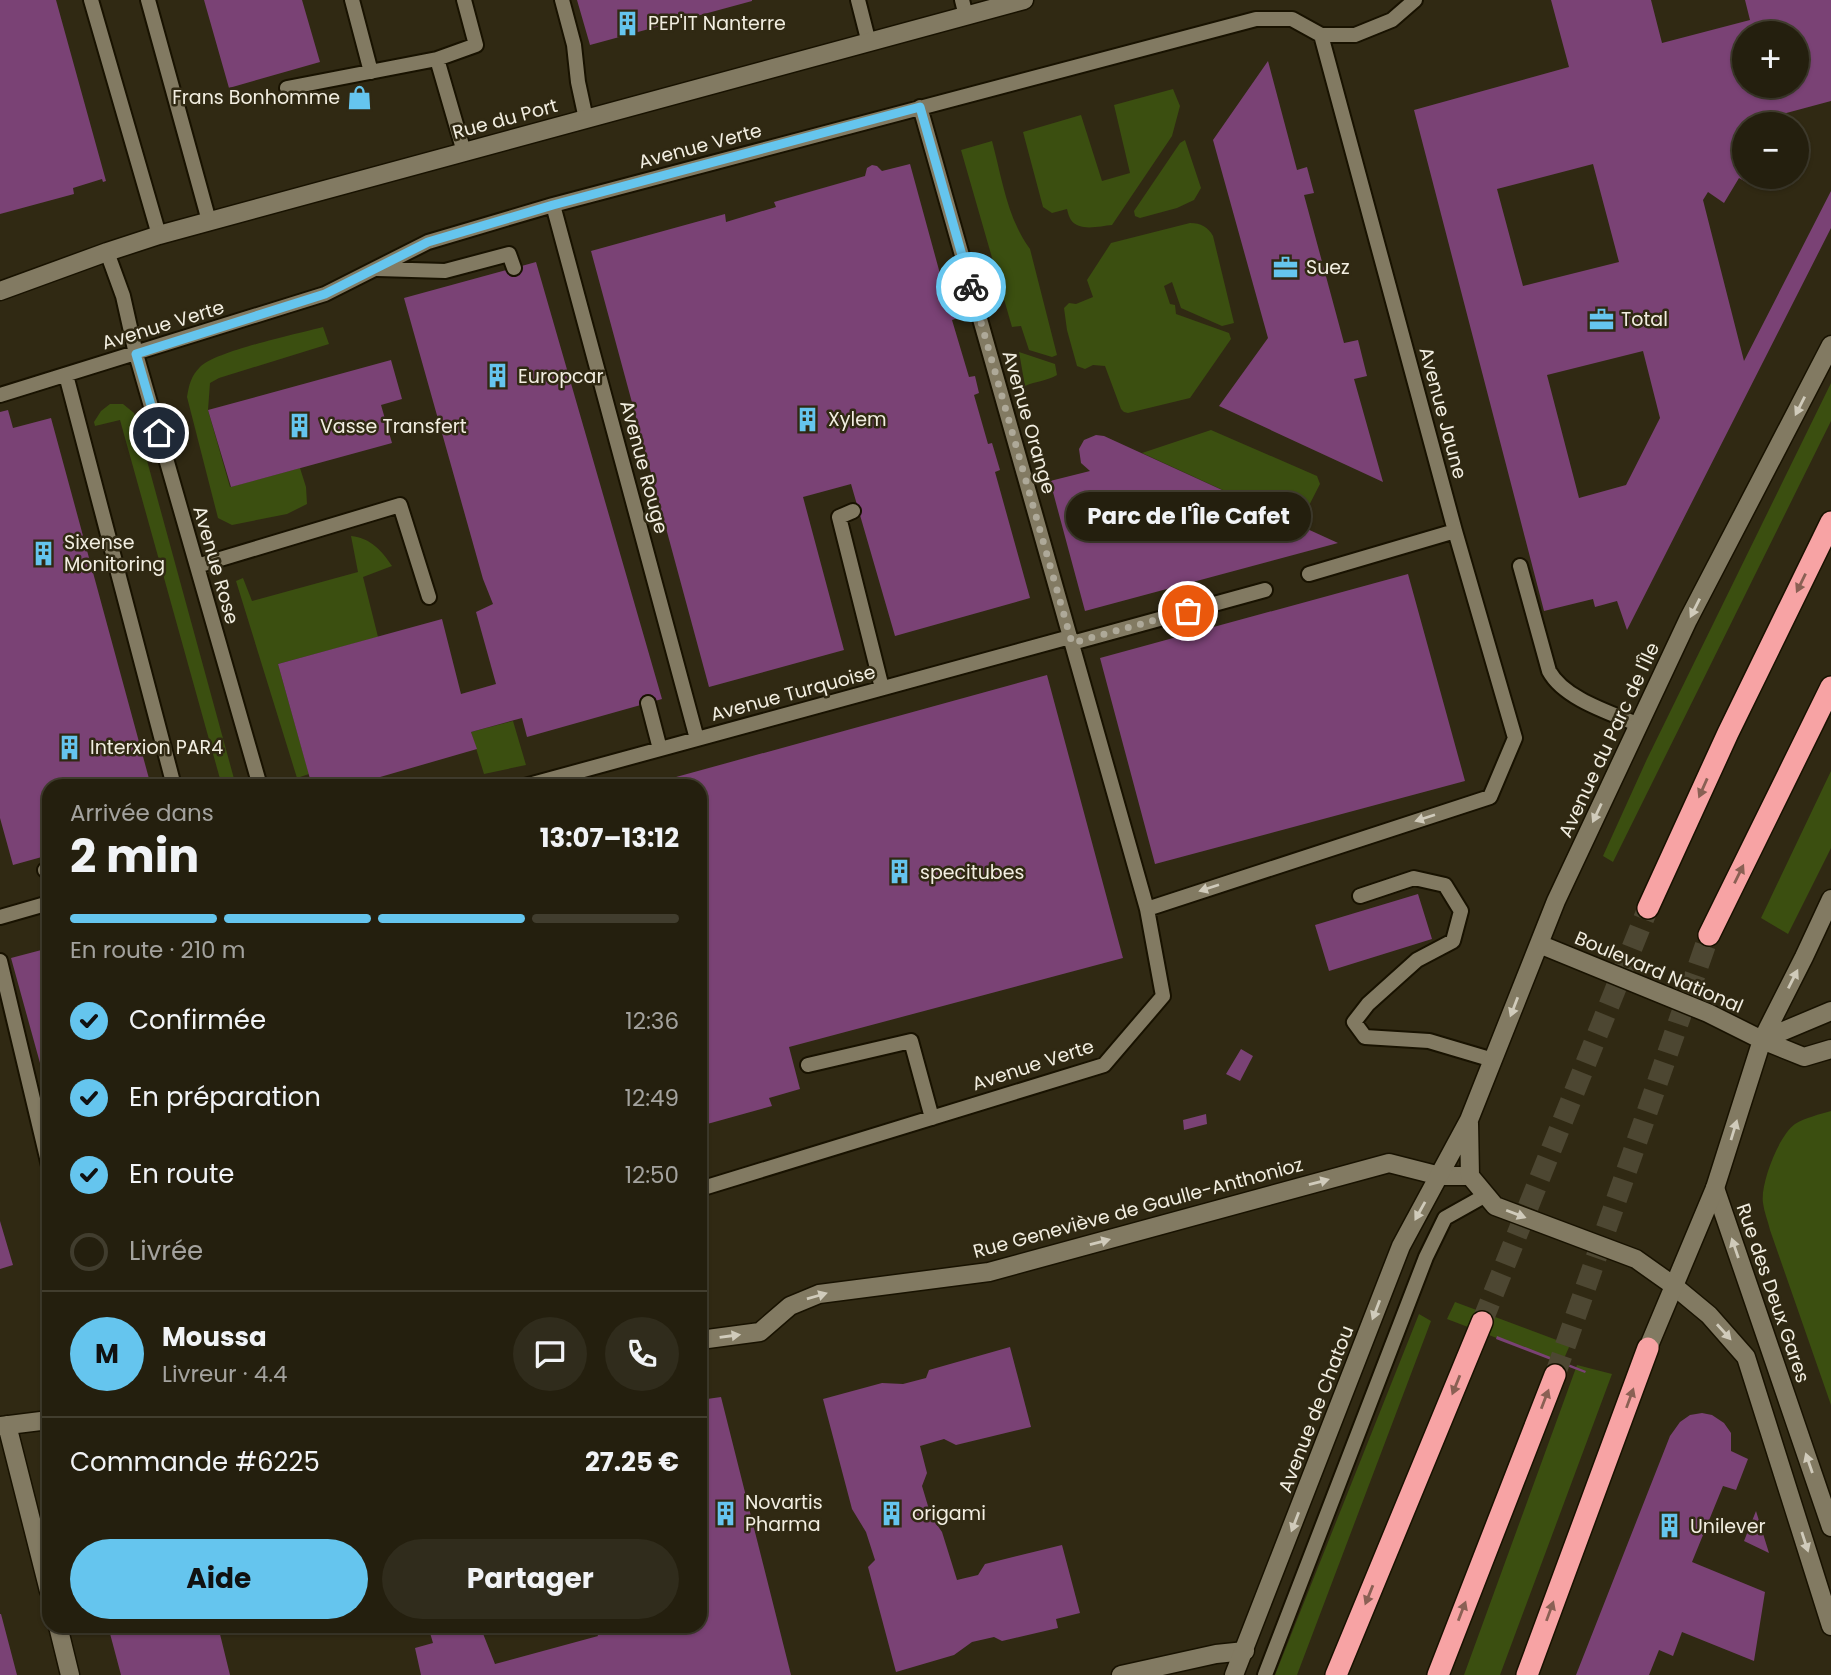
<!DOCTYPE html>
<html lang="fr">
<head>
<meta charset="utf-8">
<style>
	body { margin:0; font-family:Poppins,sans-serif; background:#302c1c; color:#f1f3f6; height:100vh; display:flex; flex-direction:column; font-size:26px; white-space:nowrap }
	* { box-sizing:border-box; margin:0 }
	p { font-size:23px; color:#a3a29e }
	.icon { flex:none; width:38px; height:38px; fill:none; stroke:currentColor; stroke-width:2; stroke-linecap:round; stroke-linejoin:round }
	.map { position:relative; flex:1; overflow:hidden }
	.details { position:absolute; left:42px; top:779px; width:665px; height:854px; display:flex; flex-direction:column; background:#241f0e; border-radius:21px; box-shadow:0 2px 5px #0004,0 0 0 2px #413d2e }
	.details>* { flex:none }
	.fabs { position:absolute; left:1732px; top:21px; display:grid; gap:14px }
	.fabs a { display:grid; place-items:center; width:77px; height:77px; border-radius:50%; background:#241f0e; box-shadow:0 2px 5px #0004,0 0 0 2px #413d2e; font-size:35px }
	.pin { position:absolute; display:grid; place-items:center; width:60px; height:60px; color:#fff; margin:-30px; border:4px solid #fff; border-radius:50%; box-shadow:0 2px 7px #0007 }
	.courier { position:absolute; display:grid; place-items:center; width:70px; height:70px; margin:-35px; border:5px solid #65c5ee; border-radius:50%; background:#fff; color:#222; box-shadow:0 2px 9px #0007 }
	.bubble { position:absolute; height:49px; border-radius:24px; background:#241f0e; box-shadow:0 2px 5px #0004,0 0 0 2px #413d2e; font-size:23px; font-weight:700; line-height:49px; text-align:center }
	.headline em { font-style:normal; font-weight:700 }
	.headline div { display:flex; flex-direction:column-reverse }
	.headline { display:flex; align-items:center; justify-content:space-between; height:119px; padding:0 28px }
	h1 { font-size:46px; font-weight:700; line-height:52px }
	.bar { display:grid; grid-template-columns:repeat(4,1fr); gap:10px 7px; align-content:center; height:84px; padding:0 28px }
	.bar i { height:9px; border-radius:5px; background:#413d2e }
	.bar .selected { background:#65c5ee }
	.bar p { grid-column:span 4 }
	.line { display:flex; align-items:center; gap:18px; padding:0 28px; border-top:2px solid #413d2e }
	.line div { flex:1 }
	.round { display:grid; place-items:center; flex:none; width:74px; height:74px; border-radius:37px; background:#302c1c }
	ol { padding:0 28px; list-style:none }
	li { display:flex; align-items:center; gap:21px; height:77px }
	li p { margin-inline-start:auto }
	li .icon { padding:7px; border-radius:50%; background:#65c5ee; color:#111; stroke-width:4 }
	li:last-child { color:#a3a29e }
	li i { width:38px; height:38px; border:4px solid #413d2e; border-radius:50% }
	.cta { display:flex; gap:14px; margin-top:auto; padding:14px 28px }
	.cta a { flex:1; height:80px; border-radius:42px; background:#65c5ee; color:#111; font-size:28px; font-weight:700; line-height:80px; text-align:center }
	.cta a+a { background:#302c1c; color:#f1f3f6 }
	.map>svg:first-child { display:block }
	.green { fill:#3b4f10 }
	.building { fill:#7a4275; fill-rule:evenodd }
	.lines { fill:none; stroke-linecap:round; stroke-linejoin:round }
	.motorway-tunnel { stroke:#4d4732; stroke-width:21; stroke-dasharray:21 10; stroke-linecap:butt }
	.service-casing { stroke:#181200; stroke-width:18 }
	.minor-casing { stroke:#181200; stroke-width:21 }
	.tertiary-casing { stroke:#181200; stroke-width:21 }
	.motorway-casing { stroke:#181200; stroke-width:24 }
	.service { stroke:#827a62; stroke-width:14 }
	.minor { stroke:#827a62; stroke-width:18 }
	.tertiary { stroke:#827a62; stroke-width:18 }
	.motorway { stroke:#f7a3a4; stroke-width:21 }
	.oneway { fill:#d0cbbb }
	.oneway2 { fill:#8a6054 }
	.done { stroke:#aea999; stroke-width:7; stroke-dasharray:0 12.6 }
	.route { stroke:#65c5ee; stroke-width:9 }
	.labels { text-anchor:middle; dominant-baseline:central; stroke-width:5; stroke-linejoin:round; paint-order:stroke }
	.poi-label { font-size:19px; fill:#f2eee1; stroke:#302913; text-anchor:start }
	.street-label { font-size:19px; fill:#f2eee1; stroke:#302913 }
</style>
</head>
<body>
<div class="map">
<svg width="1831" height="1675" viewBox="0 0 1831 1675">
	<rect width="100%" height="100%" fill="#302913"/>
	<!-- green -->
	<path class="green" d="M1173 89 1180 106 1172 136 1112 225C1100 226 1079 232 1071 220 1069 217 1068 213 1067 209L1052 213 1043 207 1023 132 1081 115 1102 181 1130 173 1114 105Z
		M1185 140 1201 188 1194 200 1177 208 1140 218 1135 216 1134 211 1180 143Z
		M992 141C1002 178 1007 218 1030 249L1057 355 1052 357 1029 350 1021 326 1012 327 961 150Z
		M1190 223C1201 223 1208 227 1213 236L1234 323 1222 326 1181 308 1172 282 1164 286 1170 304 1175 305 1176 314 1229 333 1231 339 1190 398 1128 413 1124 412 1121 409 1105 366 1093 365 1085 369 1077 366 1067 330 1064 308 1069 303 1076 304 1093 297 1087 280 1111 243Z
		M323 327 329 344 219 378 210 383 208 410 230 487 300 468 306 487 307 504 287 514 232 525 218 518 187 397C189 385 191 376 200 367 216 351 297 334 323 327Z
		M1019 352 1055 364 1057 375C1047 381 1036 381 1025 386Z
		M1831 383V421L1613 862 1603 856 1647 759Z
		M110 404H123L134 413 236 786H222L120 420 95 426 94 422 101 411Z
		M1211 430 1317 476 1320 484 1299 525 1142 453Z
		M351 536C371 538 382 551 392 566L363 577 378 637 278 664 309 774 297 778 236 581 243 578 252 601 358 572Z
		M513 721 526 765 484 774 471 732Z
		M1831 771V848L1788 934 1761 918Z
		M1831 1111V1405L1770 1230C1768 1221 1764 1212 1763 1203 1760 1184 1779 1135 1795 1124 1805 1118 1820 1114 1831 1111Z
		M1455 1302 1570 1345 1562 1363 1447 1319Z
		M1419 1314 1431 1321 1297 1675H1275Z
		M1577 1365 1612 1374 1500 1675H1464Z"/>
	<!-- building -->
	<path class="building" d="M0 0H56L106 181 103 182 102 179 73 188 74 194 0 214Z
		M204 0H302L320 62 229 88Z
		M577 0H752V1L590 45Z
		M1551 0H1651L1662 43 1750 20 1745 0H1831V101L1745 124V177H1756L1751 181 1746 182 1739 178 1724 203 1708 192 1703 200 1744 361 1831 191V228L1627 630 1617 601 1595 607 1593 599 1544 611 1414 110 1569 67ZM1745 33H1797V86H1745ZM1593 164 1619 262 1523 286 1497 189ZM1643 351 1660 418 1626 485 1579 498 1547 375Z
		M1268 61 1297 170 1307 167 1314 193 1304 195 1344 343 1358 340 1367 376 1354 379 1383 482 1219 406 1268 338 1213 140Z
		M910 164 945 292 950 290 958 318 952 320 969 377 975 376 979 393 974 395 988 444 992 443 1000 470 995 472 1030 598 895 636 851 484 803 497 844 650 709 687 591 251 725 214 726 222 776 207 774 202 865 176 867 168 872 165 877 166 882 171Z
		M536 262 662 699 527 737 522 718 471 732 477 749 349 786H312L278 664 442 619 461 694 496 684 476 612 493 604 483 579 404 298Z
		M391 360 402 399 381 405 392 443 231 487 208 410Z
		M8 410 13 428 51 418 151 786H49V855L13 865 0 818V412Z
		M1096 435 1104 436 1338 543 1085 611 1050 481 1090 471 1081 463 1079 449 1084 440Z
		M1408 574 1465 781 1155 864 1100 658Z
		M1047 675 1123 958 789 1047 800 1089 769 1098 772 1106 700 1126V786L647 785Z
		M1418 894 1432 939 1329 971 1315 925Z
		M49 948V1092H48L11 958Z
		M1241 1049 1253 1056 1240 1081 1226 1074Z
		M1206 1114 1207 1124 1184 1130 1183 1120Z
		M0 1221 13 1265 0 1269Z
		M1497 1336 1586 1371 1585 1373 1496 1339Z
		M1010 1347 1031 1427 956 1445 944 1439 920 1446 927 1473 922 1486 931 1516 942 1532 957 1580 978 1575 985 1564 1062 1545 1080 1613 1056 1619 1058 1628 1002 1641 994 1637 972 1642 954 1655 896 1672 868 1567 875 1560 866 1532 852 1509 823 1399 882 1383 903 1384 926 1378 929 1370Z
		M721 1397 791 1675H421L415 1648 433 1643 428 1626H461L463 1634 482 1631 495 1664 598 1636 594 1626H700V1400Z
		M1702 1413 1712 1415 1724 1423 1731 1433V1451L1748 1459 1736 1490 1723 1486 1692 1562 1765 1592 1754 1661 1682 1632 1673 1656 1659 1650 1649 1675H1576L1670 1436 1680 1422 1690 1415Z
		M1756 1511 1769 1553 1744 1541Z
		M0 1614H1L17 1675H0Z
		M108 1626H218L230 1675H121Z"/>
	<g class="lines">
		<!-- motorway-tunnel -->
		<path class="motorway-tunnel" d="M1482 1322 1648 908
			M1555 1375 1709 935"/>
		<defs>
			<path id="service" d="M91 0 159 235
				M148 0 209 221
				M352 0 371 72
				M562 0 574 45 578 82 586 119
				M858 0 869 43
				M962 0 966 16
				M437 59 476 45 464 0
				M287 88 437 59 464 152
				M553 205 697 739
				M107 252 123 296 136 354 260 786
				M378 269 445 271 509 254 514 268
				M66 375 174 786
				M0 395 325 294 428 242 553 205 1256 19H1292L1321 35H1355L1392 20 1415 0
				M853 511 839 517 882 688
				M197 566 400 505 429 597
				M1520 566 1549 671C1564 699 1611 713 1639 725
				M1309 574 1455 531
				M1072 643 1265 590
				M648 703 660 749
				M525 786 1070 637
				M45 870 49 868
				M1360 896 1414 878 1445 885 1461 911 1453 941 1417 960 1368 1004 1354 1022 1365 1037 1429 1041 1493 1060
				M1147 909 1490 797 1515 738 1455 531 1321 35
				M0 917 49 903
				M0 961 49 1166
				M808 1065 911 1041 932 1118
				M700 1189 1104 1065 1163 996 1147 909 920 107
				M1265 1675 1426 1257 1445 1218 1486 1195"/>
			<path id="minor" d="M0 291 107 252 159 235 1024 0
				M1715 1188 1831 1527
				M1674 1286 1709 1315 1746 1357 1831 1626
				M700 1340 760 1332 790 1306 819 1294 989 1272 1389 1163 1440 1176H1470
				M7 1425 49 1591
				M0 1426 49 1420
				M58 1626 70 1675
				M1121 1675 1216 1654 1245 1651"/>
			<path id="tertiary" d="M1539 944 1708 1013 1762 1040 1804 1057 1831 1049
				M1762 1040 1831 1011
				M1469 1123 1470 1176 1495 1206 1636 1259 1674 1286
				M1648 1348 1715 1188 1762 1040 1804 957 1831 899
				M1234 1675 1401 1246 1469 1120 1556 901 1688 620 1831 345"/>
			<path id="motorway" d="M1648 908 1728 733 1831 522
				M1709 935 1831 687
				M1336 1675 1482 1322
				M1438 1675 1555 1375
				M1527 1675 1648 1348"/>
		</defs>
		<!-- service casing -->
		<use href="#service" class="service-casing"/>
		<!-- minor casing -->
		<use href="#minor" class="minor-casing"/>
		<!-- tertiary casing -->
		<use href="#tertiary" class="tertiary-casing"/>
		<!-- motorway casing -->
		<use href="#motorway" class="motorway-casing"/>
		<!-- service -->
		<use href="#service" class="service"/>
		<!-- minor -->
		<use href="#minor" class="minor"/>
		<!-- tertiary -->
		<use href="#tertiary" class="tertiary"/>
		<!-- motorway -->
		<use href="#motorway" class="motorway"/>
	</g>
	<!-- one-way arrows -->
	<defs><path id="oneway-solid" d="M-6-.8H1V-3.2L6.5 0L1 3.2V.8H-6Z" transform="scale(1.75)"/></defs>
	<g class="oneway">
		<use href="#oneway-solid" transform="translate(1800 406) rotate(117)"/>
		<use href="#oneway-solid" transform="translate(1695 608) rotate(117)"/>
		<use href="#oneway-solid" transform="translate(1597 813) rotate(115)"/>
		<use href="#oneway-solid" transform="translate(1425 818) rotate(162)"/>
		<use href="#oneway-solid" transform="translate(1209 888) rotate(162)"/>
		<use href="#oneway-solid" transform="translate(1793 979) rotate(-63)"/>
		<use href="#oneway-solid" transform="translate(1514 1007) rotate(111)"/>
		<use href="#oneway-solid" transform="translate(1734 1130) rotate(-73)"/>
		<use href="#oneway-solid" transform="translate(1319 1182) rotate(-15)"/>
		<use href="#oneway-solid" transform="translate(1420 1211) rotate(119)"/>
		<use href="#oneway-solid" transform="translate(1516 1214) rotate(21)"/>
		<use href="#oneway-solid" transform="translate(1100 1242) rotate(-15)"/>
		<use href="#oneway-solid" transform="translate(1735 1248) rotate(-109)"/>
		<use href="#oneway-solid" transform="translate(817 1296) rotate(-16)"/>
		<use href="#oneway-solid" transform="translate(1376 1310) rotate(111)"/>
		<use href="#oneway-solid" transform="translate(1724 1332) rotate(48)"/>
		<use href="#oneway-solid" transform="translate(730 1336) rotate(-8)"/>
		<use href="#oneway-solid" transform="translate(1809 1463) rotate(-109)"/>
		<use href="#oneway-solid" transform="translate(1295 1522) rotate(111)"/>
		<use href="#oneway-solid" transform="translate(1805 1542) rotate(72)"/>
	</g>
	<g class="oneway2">
		<use href="#oneway-solid" transform="translate(1801 583) rotate(116)"/>
		<use href="#oneway-solid" transform="translate(1703 788) rotate(114)"/>
		<use href="#oneway-solid" transform="translate(1739 874) rotate(-64)"/>
		<use href="#oneway-solid" transform="translate(1456 1385) rotate(112)"/>
		<use href="#oneway-solid" transform="translate(1630 1398) rotate(-70)"/>
		<use href="#oneway-solid" transform="translate(1545 1399) rotate(-69)"/>
		<use href="#oneway-solid" transform="translate(1369 1595) rotate(112)"/>
		<use href="#oneway-solid" transform="translate(1462 1611) rotate(-69)"/>
		<use href="#oneway-solid" transform="translate(1550 1611) rotate(-70)"/>
	</g>
	<g class="lines">
		<!-- done -->
		<path class="done" d="M971 287 1072 643 1188 611"/>
		<!-- route -->
		<path class="route" d="M159 433 136 354 325 294 428 242 553 205 920 107 971 287"/>
	</g>
	<!-- icons -->
	<defs>
		<symbol id="building-bare" viewBox="-9 -9 18 18"><path d="M-4-6H4V6H1V3H-1V6H-4ZM-2.5-4.3h1.7v1.8h-1.7ZM.8-4.3h1.7v1.8H.8ZM-2.5-1h1.7V.8h-1.7ZM.8-1h1.7V.8H.8Z" fill="#65c5ee" stroke="#302913" stroke-width="2.5" paint-order="stroke"/></symbol>
		<symbol id="shop-bare" viewBox="-9 -9 18 18"><path d="M-5-2.5h2.3a2.7 3.5 0 0 1 5.4 0H5L5.5 6h-11ZM-1.5-2.5h3a1.5 2.3 0 0 0-3 0Z" fill="#65c5ee" stroke="#302913" stroke-width="2.5" paint-order="stroke"/></symbol>
		<symbol id="office-bare" viewBox="-9 -9 18 18"><path d="M-6-3h4V-5.5h4V-3h4V5H-6ZM-1-4.5V-3h2v-1.5ZM-6 0V1H6V0Z" fill="#65c5ee" stroke="#302913" stroke-width="2.5" paint-order="stroke"/></symbol>
	</defs>
	<g fill-rule="evenodd">
		<use href="#building-bare" x="610" y="6" width="35" height="35"/>
		<use href="#shop-bare" x="342" y="80" width="35" height="35"/>
		<use href="#office-bare" x="1268" y="250" width="35" height="35"/>
		<use href="#office-bare" x="1584" y="302" width="35" height="35"/>
		<use href="#building-bare" x="480" y="358" width="35" height="35"/>
		<use href="#building-bare" x="790" y="402" width="35" height="35"/>
		<use href="#building-bare" x="282" y="408" width="35" height="35"/>
		<use href="#building-bare" x="26" y="536" width="35" height="35"/>
		<use href="#building-bare" x="52" y="730" width="35" height="35"/>
		<use href="#building-bare" x="882" y="854" width="35" height="35"/>
		<use href="#building-bare" x="708" y="1496" width="35" height="35"/>
		<use href="#building-bare" x="874" y="1496" width="35" height="35"/>
		<use href="#building-bare" x="1652" y="1508" width="35" height="35"/>
	</g>
	<g class="labels">
		<!-- poi labels -->
		<g class="poi-label">
			<text x="648" y="23">PEP'IT Nanterre</text>
			<text x="340" y="97" text-anchor="end">Frans Bonhomme</text>
			<text x="1306" y="267">Suez</text>
			<text x="1621" y="319">Total</text>
			<text x="518" y="376">Europcar</text>
			<text x="828" y="419">Xylem</text>
			<text x="320" y="426">Vasse Transfert</text>
			<text x="64" y="542">Sixense<tspan x="64" dy="22">Monitoring</tspan></text>
			<text x="90" y="747">Interxion PAR4</text>
			<text x="920" y="872">specitubes</text>
			<text x="745" y="1502">Novartis<tspan x="745" dy="22">Pharma</tspan></text>
			<text x="912" y="1513">origami</text>
			<text x="1690" y="1526">Unilever</text>
		</g>
		<!-- street labels -->
		<g class="street-label">
			<text transform="translate(505 119) rotate(-15)">Rue du Port</text>
			<text transform="translate(700 146) rotate(-15)">Avenue Verte</text>
			<text transform="translate(163 325) rotate(-17)">Avenue Verte</text>
			<text transform="translate(1443 413) rotate(75)">Avenue Jaune</text>
			<text transform="translate(1029 422) rotate(74)">Avenue Orange</text>
			<text transform="translate(644 467) rotate(75)">Avenue Rouge</text>
			<text transform="translate(216 565) rotate(74)">Avenue Rose</text>
			<text transform="translate(793 693) rotate(-15)">Avenue Turquoise</text>
			<text transform="translate(1609 740) rotate(-65)">Avenue du Parc de l'Île</text>
			<text transform="translate(1659 972) rotate(23)">Boulevard National</text>
			<text transform="translate(1033 1065) rotate(-18)">Avenue Verte</text>
			<text transform="translate(1138 1208) rotate(-15)">Rue Geneviève de Gaulle-Anthonioz</text>
			<text transform="translate(1773 1293) rotate(71)">Rue des Deux Gares</text>
			<text transform="translate(1316 1409) rotate(-69)">Avenue de Chatou</text>
		</g>
	</g>
</svg>
<div class="fabs">
<a>+</a>
<a>−</a>
</div>
<div class="pin" style="left:1188px;top:611px;background:#ea580c"><svg class="icon" aria-label="bag" viewBox="0 0 24 24"><path d="M5 8h14l-1 12H6zM9 8a3 3 0 0 1 6 0"/></svg></div>
<div class="pin" style="left:159px;top:433px;background:#1f2937"><svg class="icon" aria-label="home" viewBox="0 0 24 24"><path d="M3 11l9-7 9 7M6 9v11h12V9"/></svg></div>
<div class="courier" style="left:971px;top:287px"><svg class="icon" aria-label="bike" viewBox="0 0 24 24"><circle cx="6" cy="16" r="4"/><circle cx="18" cy="16" r="4"/><path d="M6 16l4-8h5l3 8M10 8l3 8H6M13 5h3"/></svg></div>
<div class="bubble" style="left:1066px;top:492px;width:245px">Parc de l'Île Cafet</div>
<section class="details">
<div class="headline"><div><h1>2 min</h1><p>Arrivée dans</p></div><em>13:07–13:12</em></div>
<div class="bar"><i class="selected"></i><i class="selected"></i><i class="selected"></i><i></i><p>En route · 210 m</p></div>
<ol>
<li><svg class="icon" aria-label="check" viewBox="0 0 24 24"><path d="M5 12l5 5 9-10"/></svg>Confirmée<p>12:36</p></li>
<li><svg class="icon" aria-label="check" viewBox="0 0 24 24"><path d="M5 12l5 5 9-10"/></svg>En préparation<p>12:49</p></li>
<li><svg class="icon" aria-label="check" viewBox="0 0 24 24"><path d="M5 12l5 5 9-10"/></svg>En route<p>12:50</p></li>
<li><i></i>Livrée</li>
</ol>
<div class="line" style="height:126px"><b class="round" style="background:#65c5ee;color:#111">M</b><div><b>Moussa</b><p>Livreur · 4.4</p></div><a class="round"><svg class="icon" aria-label="chat" viewBox="0 0 24 24"><path d="M4 5h16v11H9l-5 4z"/></svg></a><a class="round"><svg class="icon" aria-label="phone" viewBox="0 0 24 24"><path d="M5 4h4l2 5-3 2q2 4 5 5l2-3 5 2v4C11 20 4 13 5 4z"/></svg></a></div>
<div class="line" style="height:91px"><div>Commande #6225</div><b>27.25 €</b></div>
<div class="cta"><a>Aide</a><a>Partager</a></div>
</section>
</div>
</body>
</html>
